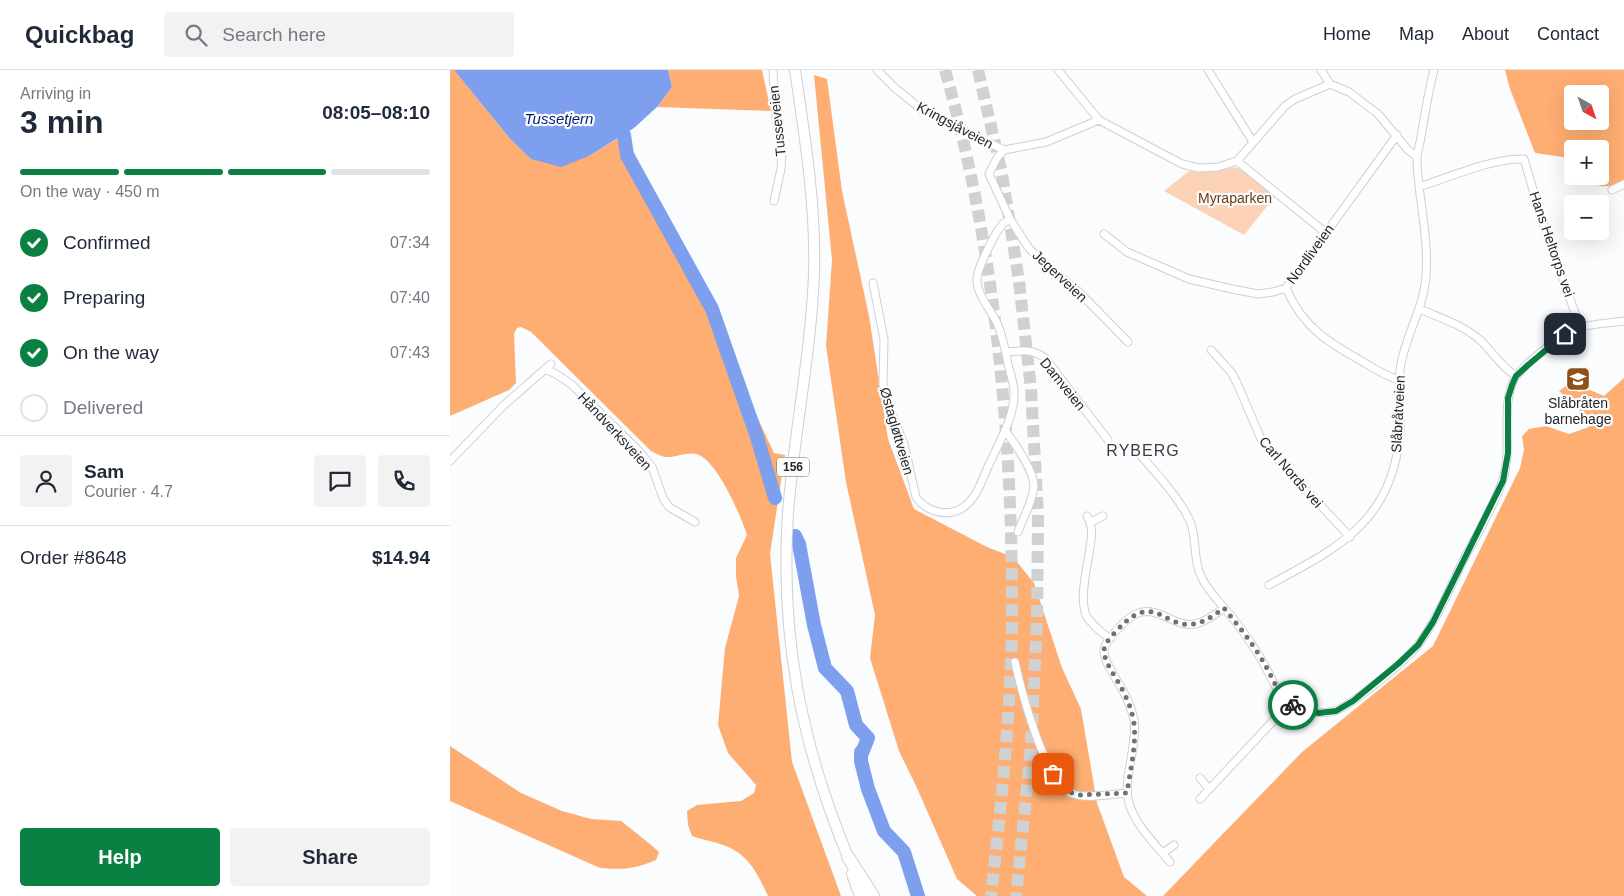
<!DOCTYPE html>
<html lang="en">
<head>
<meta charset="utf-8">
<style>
	body { margin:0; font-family:Helvetica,sans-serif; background:#f2f2f3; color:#1f2937; height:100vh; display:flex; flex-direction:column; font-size:19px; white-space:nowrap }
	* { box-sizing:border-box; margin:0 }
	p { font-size:16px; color:#747a83 }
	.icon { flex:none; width:28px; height:28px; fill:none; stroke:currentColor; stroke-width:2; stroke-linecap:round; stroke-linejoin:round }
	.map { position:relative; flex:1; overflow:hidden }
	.details { display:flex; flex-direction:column; background:#fff; width:450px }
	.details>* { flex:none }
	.needle { width:32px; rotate:140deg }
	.fabs { position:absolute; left:1114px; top:15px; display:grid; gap:10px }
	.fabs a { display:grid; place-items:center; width:45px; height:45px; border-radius:5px; background:#fff; box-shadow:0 5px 20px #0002; font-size:25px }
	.pin { position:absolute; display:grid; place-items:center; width:42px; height:42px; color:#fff; margin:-21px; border-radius:10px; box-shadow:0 2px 8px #0006 }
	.courier { position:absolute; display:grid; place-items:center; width:50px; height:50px; margin:-25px; border:4px solid #0b8043; border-radius:50%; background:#fff; color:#222; box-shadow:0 1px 6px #0007 }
	.overview em { font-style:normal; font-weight:600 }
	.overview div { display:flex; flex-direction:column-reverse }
	.overview { display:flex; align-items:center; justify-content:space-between; height:85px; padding:0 20px }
	h1 { font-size:32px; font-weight:600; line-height:38px }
	.bar { display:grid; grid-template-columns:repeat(4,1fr); gap:8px 5px; align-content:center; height:60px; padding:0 20px }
	.bar i { height:6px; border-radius:4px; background:#e0e1e3 }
	.bar .current { background:#0b8043 }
	.bar p { grid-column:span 4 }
	.line { display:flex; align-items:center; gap:12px; padding:0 20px; border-top:1px solid #e0e1e3 }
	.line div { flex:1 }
	.round { display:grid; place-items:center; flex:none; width:52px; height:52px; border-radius:5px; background:#f2f2f3 }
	ol { padding:0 20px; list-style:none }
	li { display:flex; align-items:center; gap:15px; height:55px }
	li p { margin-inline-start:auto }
	li .icon { padding:5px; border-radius:50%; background:#0b8043; color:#fff; stroke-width:4 }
	li:last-child { color:#747a83 }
	li i { width:28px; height:28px; border:2px solid #e0e1e3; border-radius:50% }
	.action { display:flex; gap:10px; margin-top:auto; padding:10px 20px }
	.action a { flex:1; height:58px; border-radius:5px; background:#0b8043; color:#fff; font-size:20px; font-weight:600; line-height:58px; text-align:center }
	.action a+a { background:#f2f2f3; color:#1f2937 }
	header { display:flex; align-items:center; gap:30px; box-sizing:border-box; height:70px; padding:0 25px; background:#fff; border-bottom:1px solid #e0e1e3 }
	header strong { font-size:24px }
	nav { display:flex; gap:28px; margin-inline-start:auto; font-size:18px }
	.search { width:350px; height:45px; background:#f2f2f3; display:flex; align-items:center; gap:12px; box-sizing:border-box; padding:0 18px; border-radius:5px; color:#747a83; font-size:19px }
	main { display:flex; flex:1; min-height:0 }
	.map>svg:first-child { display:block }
	.green { fill:#fbd2b5 }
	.forest { fill:#feae72; fill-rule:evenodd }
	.water { fill:#7d9fed }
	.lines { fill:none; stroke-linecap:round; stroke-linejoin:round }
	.river { stroke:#7d9fed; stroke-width:14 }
	.motorway-tunnel { stroke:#d0d1d3; stroke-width:12; stroke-dasharray:12 6; stroke-linecap:butt }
	.minor-casing { stroke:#ced0d4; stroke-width:9 }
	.primary-casing { stroke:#ced0d4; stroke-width:12 }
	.motorway-casing { stroke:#ced0d4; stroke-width:14 }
	.minor { stroke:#fff; stroke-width:7 }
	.primary { stroke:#fff; stroke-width:10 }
	.motorway { stroke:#fff; stroke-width:12 }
	.done { stroke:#717274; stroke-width:5; stroke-dasharray:0 9 }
	.route { stroke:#0b8043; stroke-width:6 }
	.labels { text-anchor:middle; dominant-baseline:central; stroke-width:4.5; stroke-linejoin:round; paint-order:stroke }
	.shield { fill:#fafcfe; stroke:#666769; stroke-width:1 }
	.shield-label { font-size:12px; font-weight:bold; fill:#272729 }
	.street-label { font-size:14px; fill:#272729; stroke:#fafcfe }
	.park-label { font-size:14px; fill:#6d3b0d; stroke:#fafcfe }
	.poi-label { font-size:14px; fill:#272729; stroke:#fafcfe }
	.water-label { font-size:15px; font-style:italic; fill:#071b73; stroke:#fafcfe }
	.quarter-label { font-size:16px; letter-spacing:1px; fill:#3b3c40; stroke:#fafcfe }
</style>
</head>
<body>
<header>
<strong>Quickbag</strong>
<div class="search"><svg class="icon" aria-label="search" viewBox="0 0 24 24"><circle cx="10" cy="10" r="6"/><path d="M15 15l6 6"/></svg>Search here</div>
<nav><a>Home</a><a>Map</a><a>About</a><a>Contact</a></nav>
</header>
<main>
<section class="details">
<div class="overview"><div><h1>3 min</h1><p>Arriving in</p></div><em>08:05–08:10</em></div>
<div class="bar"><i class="current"></i><i class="current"></i><i class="current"></i><i></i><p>On the way · 450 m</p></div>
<ol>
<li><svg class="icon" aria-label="check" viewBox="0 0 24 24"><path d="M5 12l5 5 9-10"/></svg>Confirmed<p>07:34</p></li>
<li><svg class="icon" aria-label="check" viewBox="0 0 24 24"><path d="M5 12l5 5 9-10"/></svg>Preparing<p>07:40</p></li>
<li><svg class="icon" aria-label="check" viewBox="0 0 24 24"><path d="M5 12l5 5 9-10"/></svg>On the way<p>07:43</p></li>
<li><i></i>Delivered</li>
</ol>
<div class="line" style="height:90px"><a class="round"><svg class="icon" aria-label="person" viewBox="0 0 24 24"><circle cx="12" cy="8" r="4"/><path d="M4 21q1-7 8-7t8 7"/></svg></a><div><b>Sam</b><p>Courier · 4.7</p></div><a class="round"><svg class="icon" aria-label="chat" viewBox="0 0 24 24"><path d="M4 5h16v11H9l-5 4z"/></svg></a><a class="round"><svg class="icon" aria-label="phone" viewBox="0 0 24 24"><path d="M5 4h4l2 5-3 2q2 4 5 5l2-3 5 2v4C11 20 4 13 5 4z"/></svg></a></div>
<div class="line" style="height:65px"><div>Order #8648</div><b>$14.94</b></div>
<div class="action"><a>Help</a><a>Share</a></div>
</section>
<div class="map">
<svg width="1174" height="826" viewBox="0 0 1174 826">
	<rect width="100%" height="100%" fill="#fafcfe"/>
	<!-- green -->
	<path class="green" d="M785 97 796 102 826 125 794 165 714 121 739 101 765 102Z"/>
	<!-- forest -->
	<path class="forest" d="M0 0H4L61 70 81 89 139 86 175 64 324 383 335 385 320 484 342 692 391 826H318C307 803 299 784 273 775 263 771 252 770 242 766L238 755 237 741 247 735 291 731 304 723 306 715 278 683 268 655 275 578 289 526 286 506V488L297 465C291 446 266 388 246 384 235 382 225 388 215 387 211 386 205 383 201 381L81 262 71 257 67 258 64 264 66 313 59 320 0 346Z
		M218 0H312L321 41 207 37 222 17Z
		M1055 0H1174V113C1156 119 1146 117 1130 106H1150V79H1122V98L1113 87 1085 83 1060 19ZM1122 24H1150V51H1122Z
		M364 5 377 9 392 121 419 246 438 369 464 439 537 477 563 487 584 513 612 598 631 639 647 733 674 807 697 826H527L507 809 467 718 449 681 420 588 425 545 396 412 376 276 382 190Z
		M1174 308V826H713L852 682 983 576 1070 398 1074 380 1072 366 1079 359 1096 356 1119 364 1139 357 1132 343 1109 321 1116 316 1129 322 1140 320 1154 326Z
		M0 676 71 723 112 741 141 749 171 751 200 774 209 782 206 790C184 799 174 800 150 798L0 731Z"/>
	<!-- water -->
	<path class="water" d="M4 0H218L222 17 207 37 184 58 139 86 111 97 81 89 61 70Z"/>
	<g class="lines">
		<!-- river -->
		<path class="river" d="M174 65 177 85 262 239 307 367 325 428
			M345 466 349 474 364 555 375 598 397 621 406 655 418 668 412 683 411 682V691L418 719 434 761 454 782 468 826"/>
		<!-- motorway-tunnel -->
		<path class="motorway-tunnel" d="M495 0C545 176 563 368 562 551 561 643 551 735 541 826
			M528 0 552 104 569 211 581 319 588 445 587 551 581 677 566 826"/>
		<defs>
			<path id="minor" d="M323 0 326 47 332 82 331 99 324 131
				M427 0 444 17 472 40 554 80 596 72 649 50
				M608 0 649 50 732 94 749 98 768 97 787 91 835 36 845 29 880 14
				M758 0 803 72
				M871 0 880 14 899 22 928 44 958 80 967 87
				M554 80 547 88 539 104 560 149 578 177 587 187 629 222 678 272
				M787 91 876 163
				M969 117C1000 107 1042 88 1074 89L1091 147 1130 257
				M1162 120 1174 114
				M654 164 677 182 739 209 782 219 808 224 823 222 836 218 947 65
				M423 213 434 269 433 314 436 330 454 374 466 427C474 439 489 445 503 442 523 437 530 416 537 399 547 376 566 346 564 320 563 311 560 302 558 294 555 280 553 266 547 253 541 240 526 224 527 208 528 197 544 165 551 156 553 153 557 151 560 149
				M836 218C853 258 879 273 915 293 926 300 936 306 949 310
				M970 239C990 248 1013 255 1030 270 1043 282 1050 296 1066 306
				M761 280 781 302 787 313 811 369 821 382 900 467
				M556 282C572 281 581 278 595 288L658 370
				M95 299 106 304 121 314 189 381 202 397 213 428 219 437 245 452
				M555 360C564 373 584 400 584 416 583 431 573 448 568 462
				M683 377C701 397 732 430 741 454 747 471 743 490 751 506 756 518 766 528 774 538 787 552 798 568 808 584 819 600 823 619 839 632 851 642 869 645 884 641 900 637 957 590 967 576 987 550 1000 517 1015 487 1028 463 1043 438 1052 412 1064 380 1049 336 1065 308 1073 295 1115 261 1130 257 1144 254 1160 253 1174 251
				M692 386 703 378
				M0 391 54 335 101 294
				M637 446C643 456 642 465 640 477 638 495 628 530 637 547 643 556 652 563 660 569
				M641 452 653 446
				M819 515C889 477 941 453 950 364 952 343 948 321 950 300 954 267 974 239 976 206 979 166 968 128 967 89 967 82 970 74 971 67 975 44 978 22 984 0
				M565 592C571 620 595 714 623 724 637 729 662 724 677 723
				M750 708 759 719
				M750 729 840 633
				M713 783 724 775
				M720 792C706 775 685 755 679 733 672 710 688 675 684 650 682 640 678 630 673 621 668 611 653 591 654 580 655 570 677 548 686 544 707 534 724 558 745 554 756 552 765 544 774 538"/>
			<path id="primary" d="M345 0C355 68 366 135 364 204 361 284 344 363 338 443 330 567 351 673 398 787"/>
			<path id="motorway" d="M398 787 423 826
				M403 804 411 826"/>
		</defs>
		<!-- minor casing -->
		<use href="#minor" class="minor-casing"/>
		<!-- primary casing -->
		<use href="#primary" class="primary-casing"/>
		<!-- motorway casing -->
		<use href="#motorway" class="motorway-casing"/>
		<!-- minor -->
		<use href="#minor" class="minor"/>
		<!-- primary -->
		<use href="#primary" class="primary"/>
		<!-- motorway -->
		<use href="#motorway" class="motorway"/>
	</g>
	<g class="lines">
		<!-- done -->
		<path class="done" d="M603 704C610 714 615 722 628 725L677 723C680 700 689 666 682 644 680 635 676 627 672 619 667 609 654 592 654 581 654 572 665 563 671 556 705 522 714 559 744 554 756 552 765 544 774 538 787 554 800 570 811 588 822 605 826 623 843 635"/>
		<!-- route -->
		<path class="route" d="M843 635 859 641 869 643 886 641 903 631 948 594 968 575 983 552 1053 411 1058 383V328L1062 315 1066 306 1078 295 1115 264"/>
	</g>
	<!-- icons -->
	<defs>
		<symbol id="school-square" viewBox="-11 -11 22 22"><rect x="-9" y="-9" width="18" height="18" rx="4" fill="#905119" stroke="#fafcfe"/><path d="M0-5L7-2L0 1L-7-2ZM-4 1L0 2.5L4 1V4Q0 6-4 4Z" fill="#fff"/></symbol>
	</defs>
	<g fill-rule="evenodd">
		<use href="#school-square" x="1114" y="295" width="28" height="28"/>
	</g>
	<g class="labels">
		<!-- shield labels -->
		<rect class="shield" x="327" y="387.5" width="32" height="19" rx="4"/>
		<g class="shield-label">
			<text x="343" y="397">156</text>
		</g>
		<!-- street labels -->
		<g class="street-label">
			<text transform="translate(327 51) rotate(-96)">Tusseveien</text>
			<text transform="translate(505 55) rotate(28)">Kringsjåveien</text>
			<text transform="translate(1102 174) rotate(71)">Hans Heltorps vei</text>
			<text transform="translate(860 184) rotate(-54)">Nordliveien</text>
			<text transform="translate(610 206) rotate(43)">Jegerveien</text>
			<text transform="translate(613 314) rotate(51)">Damveien</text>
			<text transform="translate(948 344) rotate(-87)">Slåbråtveien</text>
			<text transform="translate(165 361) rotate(47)">Håndverksveien</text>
			<text transform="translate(447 361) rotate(74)">Østagløttveien</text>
			<text transform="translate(841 402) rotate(49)">Carl Nords vei</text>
		</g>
		<!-- park labels -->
		<g class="park-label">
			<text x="785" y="128">Myraparken</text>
		</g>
		<!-- poi labels -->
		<g class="poi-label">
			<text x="1128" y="333">Slåbråten<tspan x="1128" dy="16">barnehage</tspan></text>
		</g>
		<!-- water labels -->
		<g class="water-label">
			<text x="109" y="48">Tussetjern</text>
		</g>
		<!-- quarter labels -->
		<g class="quarter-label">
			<text x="693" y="380">RYBERG</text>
		</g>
	</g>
</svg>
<div class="fabs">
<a><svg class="needle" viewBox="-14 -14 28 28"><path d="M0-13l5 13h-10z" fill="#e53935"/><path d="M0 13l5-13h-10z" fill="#747a83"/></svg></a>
<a>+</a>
<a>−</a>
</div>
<div class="pin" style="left:603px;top:704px;background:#ea580c"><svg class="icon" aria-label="bag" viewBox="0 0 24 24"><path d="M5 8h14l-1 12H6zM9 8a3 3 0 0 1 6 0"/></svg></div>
<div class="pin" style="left:1115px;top:264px;background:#1f2937"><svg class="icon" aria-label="home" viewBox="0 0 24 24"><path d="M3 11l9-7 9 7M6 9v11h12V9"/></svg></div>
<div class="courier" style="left:843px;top:635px"><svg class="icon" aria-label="bike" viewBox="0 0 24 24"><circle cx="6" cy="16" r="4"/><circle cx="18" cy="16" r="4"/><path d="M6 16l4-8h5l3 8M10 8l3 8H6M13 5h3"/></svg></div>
</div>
</main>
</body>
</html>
